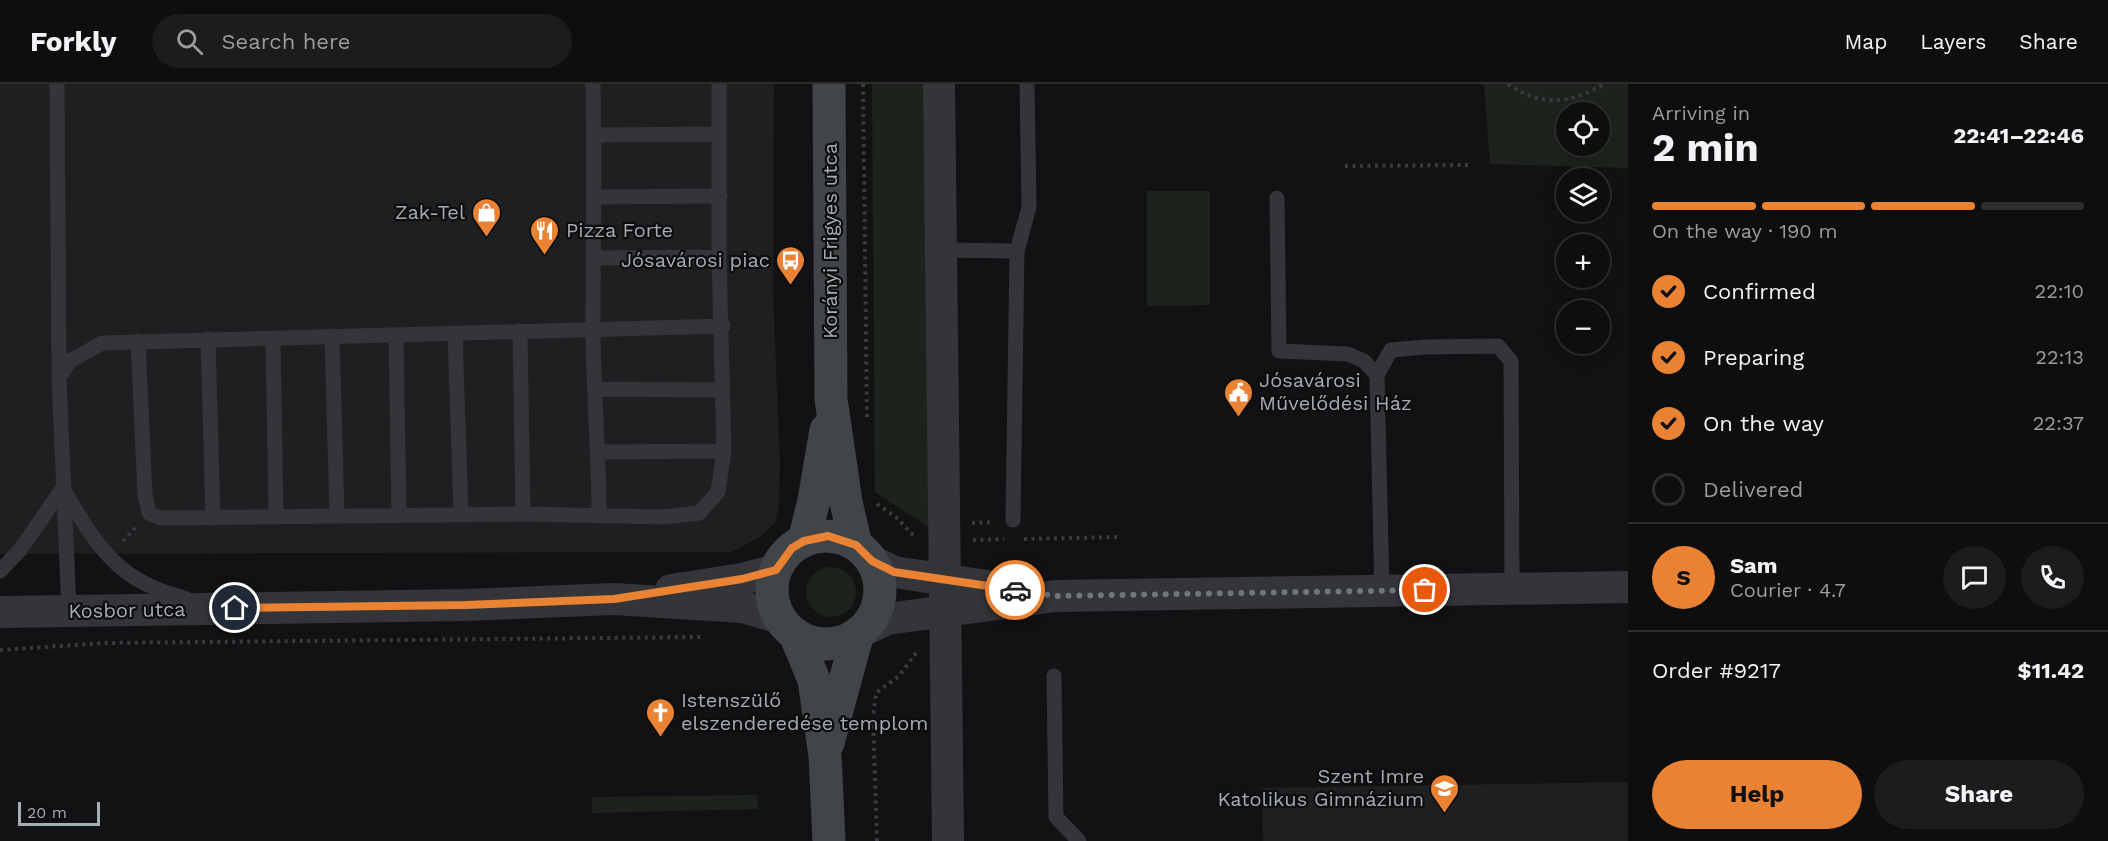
<!DOCTYPE html>
<html lang="en">
<head>
<meta charset="utf-8">
<style>
	body { margin:0; font-family:"Work Sans",sans-serif; background:#1c1c1d; color:#f1f3f6; height:100vh; display:flex; flex-direction:column; font-size:22px; white-space:nowrap }
	* { box-sizing:border-box; margin:0 }
	p { font-size:20px; color:#9b9c9e }
	.icon { flex:none; width:33px; height:33px; fill:none; stroke:currentColor; stroke-width:2; stroke-linecap:round; stroke-linejoin:round }
	.map { position:relative; flex:1; overflow:hidden }
	.side { display:flex; flex-direction:column; background:#0e0e0f; width:480px }
	.side>* { flex:none }
	.buttons { position:absolute; left:1556px; top:18px; display:grid; gap:12px }
	.buttons a { display:grid; place-items:center; width:54px; height:54px; border-radius:50%; background:#0e0e0f; box-shadow:0 3px 15px #0003,0 0 0 2px #2e2e2f; font-size:30px }
	.scale { position:absolute; left:18px; bottom:15px; width:82px; box-sizing:border-box; padding-left:6px; border:3px solid #a4acb4; border-top:0; font-size:16px; line-height:21px; white-space:nowrap; color:#a4acb4; -webkit-text-stroke:4px #0d0d0e; paint-order:stroke }
	.pin { position:absolute; display:grid; place-items:center; width:51px; height:51px; color:#fff; margin:-26px; border:3px solid #fff; border-radius:50%; box-shadow:0 2px 6px #0007 }
	.courier { position:absolute; display:grid; place-items:center; width:60px; height:60px; margin:-30px; border:4px solid #ea8234; border-radius:50%; background:#fff; color:#222; box-shadow:0 2px 8px #0007 }
	.headline em { font-style:normal; font-weight:700 }
	.headline div { display:flex; flex-direction:column-reverse }
	.headline { display:flex; align-items:center; justify-content:space-between; height:102px; padding:0 24px }
	h1 { font-size:39px; font-weight:700; line-height:45px }
	.bar { display:grid; grid-template-columns:repeat(4,1fr); gap:9px 6px; align-content:center; height:72px; padding:0 24px }
	.bar i { height:8px; border-radius:4px; background:#2e2e2f }
	.bar .selected { background:#ea8234 }
	.bar p { grid-column:span 4 }
	.line { display:flex; align-items:center; gap:15px; padding:0 24px; border-top:2px solid #2e2e2f }
	.line div { flex:1 }
	.round { display:grid; place-items:center; flex:none; width:63px; height:63px; border-radius:32px; background:#1c1c1d }
	ol { padding:0 24px; list-style:none }
	li { display:flex; align-items:center; gap:18px; height:66px }
	li p { margin-inline-start:auto }
	li .icon { padding:6px; border-radius:50%; background:#ea8234; color:#111; stroke-width:4 }
	li:last-child { color:#9b9c9e }
	li i { width:33px; height:33px; border:3px solid #2e2e2f; border-radius:50% }
	.button { display:flex; gap:12px; margin-top:auto; padding:12px 24px }
	.button a { flex:1; height:69px; border-radius:36px; background:#ea8234; color:#111; font-size:24px; font-weight:700; line-height:69px; text-align:center }
	.button a+a { background:#1c1c1d; color:#f1f3f6 }
	header { display:flex; align-items:center; gap:36px; box-sizing:border-box; height:84px; padding:0 30px; background:#0e0e0f; border-bottom:2px solid #2e2e2f }
	header strong { font-size:28px }
	nav { display:flex; gap:33px; margin-inline-start:auto; font-size:21px }
	.search { width:420px; height:54px; background:#1c1c1d; display:flex; align-items:center; gap:15px; box-sizing:border-box; padding:0 21px; border-radius:33px; color:#9b9c9e; font-size:22px }
	main { display:flex; flex:1; min-height:0 }
	.map>svg:first-child { display:block }
	.built { fill:#1e1f20 }
	.green { fill:#1d231c; fill-rule:evenodd }
	.lines { fill:none; stroke-linecap:round; stroke-linejoin:round }
	.path { stroke:#393c3f; stroke-width:4; stroke-dasharray:3 4.5; stroke-linecap:butt }
	.lane { stroke:#333538; stroke-width:15 }
	.street { stroke:#333538; stroke-width:32 }
	.secondary { stroke:#414548; stroke-width:33 }
	.done { stroke:#71767c; stroke-width:6; stroke-dasharray:0 10.8 }
	.route { stroke:#ea8234; stroke-width:8 }
	.labels { text-anchor:middle; dominant-baseline:central; stroke-width:4.5; stroke-linejoin:round; paint-order:stroke }
	.poi-label { font-size:20px; fill:#a4acb4; stroke:#0d0d0e; text-anchor:end }
	.street-label { font-size:20px; fill:#a4acb4; stroke:#0d0d0e }
</style>
</head>
<body>
<header>
<strong>Forkly</strong>
<div class="search"><svg class="icon" aria-label="search" viewBox="0 0 24 24"><circle cx="10" cy="10" r="6"/><path d="M15 15l6 6"/></svg>Search here</div>
<nav><a>Map</a><a>Layers</a><a>Share</a></nav>
</header>
<main>
<div class="map">
<svg width="1628" height="757" viewBox="0 0 1628 757">
	<rect width="100%" height="100%" fill="#121214"/>
	<!-- built -->
	<path class="built" d="M0 0H774L773 206 780 379 779 420 775 439 760 453 731 468 0 470Z
		M1628 698V757H1263L1262 704Z"/>
	<!-- green -->
	<path class="green" d="M872 0H925L933 446 875 408Z
		M1484 0H1628V84L1490 80ZM1599 28V62H1566V28Z
		M1147 107H1210V221L1147 222Z
		M806 508a25 25 0 1 1 50 0a25 25 0 1 1-50 0Z
		M757 711 758 725 592 729V713Z"/>
	<g class="lines">
		<!-- path -->
		<path class="path" d="M863 0 867 336
			M1508 0C1541 23 1571 20 1604 0
			M1345 82 1472 81
			M877 420 895 432 914 452
			M972 439 994 438
			M1024 455 1119 453
			M973 456 1004 455
			M123 457 136 443
			M0 566 104 559 704 553
			M877 757 873 633 876 609 899 592 916 569"/>
		<!-- lane -->
		<path class="lane" d="M57 0 59 294 69 527
			M593 0C595 81 593 162 593 243 593 306 599 369 599 431
			M594 51 719 50
			M595 113 720 112
			M1277 114 1279 267 1348 270 1364 277 1377 291
			M941 166 1017 167 1013 436
			M1017 167 1029 123 1027 0
			M594 174 719 173
			M520 247 523 430
			M455 249 461 430
			M396 251 399 430
			M332 252 337 431
			M273 254 276 433
			M208 255 213 434
			M138 257 145 411 149 429 160 434 523 430 664 433 699 429 718 408 724 367 719 173V0
			M59 294 70 277 102 259 723 242
			M596 305 723 306
			M599 368 724 367
			M65 408C85 443 108 482 146 500 159 507 175 511 189 516
			M0 487 20 466 63 404
			M1382 507 1377 291 1391 266 1425 263 1498 262 1511 277 1512 504
			M1054 592 1056 733 1079 757"/>
		<!-- street -->
		<path class="street" d="M939 0 948 757
			M872 477 894 488 1014 506
			M671 506 742 495 776 486
			M0 528 465 521 614 515 743 523 780 534
			M858 549 887 535 1055 512 1628 503"/>
		<!-- secondary -->
		<path class="secondary" d="M829 0 831 315 846 418 856 461
			M772 506a54 54 0 1 1 108 0a54 54 0 1 1-108 0Z
			M804 457 814 416 826 346
			M795 550 814 596 825 672 829 757
			M828 659 858 549"/>
	</g>
	<g class="lines">
		<!-- done -->
		<path class="done" d="M1015 506 1055 512 1425 506"/>
		<!-- route -->
		<path class="route" d="M235 524 465 521 614 515 742 495 776 486 792 464 804 457 828 452 856 461 872 477 894 488 1015 506"/>
	</g>
	<!-- icons -->
	<defs>
		<symbol id="shop-pin" viewBox="-11 -11 22 30"><path d="M0 17L-7.5 6A9.5 9.5 0 1 1 7.5 6Z" fill="#ea8234" stroke="#0d0d0e"/><path d="M-5-2.5h2.3a2.7 3.5 0 0 1 5.4 0H5L5.5 6h-11ZM-1.5-2.5h3a1.5 2.3 0 0 0-3 0Z" fill="#fff"/></symbol>
		<symbol id="restaurant-pin" viewBox="-11 -11 22 30"><path d="M0 17L-7.5 6A9.5 9.5 0 1 1 7.5 6Z" fill="#ea8234" stroke="#0d0d0e"/><path d="M-5-6h1v4h1v-4h1v4h1v-4h1v5L-1.5 .5V6h-2V.5L-5-1ZM5-6V6H3V1.5H1.5Q1.5-4 5-6Z" fill="#fff"/></symbol>
		<symbol id="bus-pin" viewBox="-11 -11 22 30"><path d="M0 17L-7.5 6A9.5 9.5 0 1 1 7.5 6Z" fill="#ea8234" stroke="#0d0d0e"/><path d="M-5-6H5V4H4V6H2V4H-2V6H-4V4H-5ZM-3.5-4V0h7V-4ZM-3.5 1.2v1.5H-2V1.2ZM2 1.2v1.5H3.5V1.2Z" fill="#fff"/></symbol>
		<symbol id="civic-pin" viewBox="-11 -11 22 30"><path d="M0 17L-7.5 6A9.5 9.5 0 1 1 7.5 6Z" fill="#ea8234" stroke="#0d0d0e"/><path d="M-.6-6.5H3V-4.5H.6V-3L4-1V1h2V6H-6V1h2V-1L-.6-3ZM-1.2 2.5V6h2.4V2.5Z" fill="#fff"/></symbol>
		<symbol id="church-pin" viewBox="-11 -11 22 30"><path d="M0 17L-7.5 6A9.5 9.5 0 1 1 7.5 6Z" fill="#ea8234" stroke="#0d0d0e"/><path d="M-1.2-6h2.4v3.5h3.3v2.4h-3.3V6h-2.4V-.1h-3.3v-2.4h3.3Z" fill="#fff"/></symbol>
		<symbol id="school-pin" viewBox="-11 -11 22 30"><path d="M0 17L-7.5 6A9.5 9.5 0 1 1 7.5 6Z" fill="#ea8234" stroke="#0d0d0e"/><path d="M0-5L7-2L0 1L-7-2ZM-4 1L0 2.5L4 1V4Q0 6-4 4Z" fill="#fff"/></symbol>
	</defs>
	<g fill-rule="evenodd">
		<use href="#shop-pin" x="470" y="112" width="33" height="45"/>
		<use href="#restaurant-pin" x="528" y="130" width="33" height="45"/>
		<use href="#bus-pin" x="774" y="160" width="33" height="45"/>
		<use href="#civic-pin" x="1222" y="292" width="33" height="45"/>
		<use href="#church-pin" x="644" y="612" width="33" height="45"/>
		<use href="#school-pin" x="1428" y="688" width="33" height="45"/>
	</g>
	<g class="labels">
		<!-- poi labels -->
		<g class="poi-label">
			<text x="465" y="128">Zak-Tel</text>
			<text x="566" y="146" text-anchor="start">Pizza Forte</text>
			<text x="770" y="176">Jósavárosi piac</text>
			<text x="1259" y="296" text-anchor="start">Jósavárosi<tspan x="1259" dy="23">Művelődési Ház</tspan></text>
			<text x="681" y="616" text-anchor="start">Istenszülő<tspan x="681" dy="23">elszenderedése templom</tspan></text>
			<text x="1424" y="692">Szent Imre<tspan x="1424" dy="23">Katolikus Gimnázium</tspan></text>
		</g>
		<!-- street labels -->
		<g class="street-label">
			<text transform="translate(830 157) rotate(-90)">Korányi Frigyes utca</text>
			<text transform="translate(127 526) rotate(-1)">Kosbor utca</text>
		</g>
	</g>
</svg>
<div class="buttons">
<a><svg class="icon" aria-label="locate" viewBox="0 0 24 24"><circle cx="12" cy="12" r="6"/><path d="M12 2v4M12 18v4M2 12h4M18 12h4"/></svg></a>
<a><svg class="icon" aria-label="layers" viewBox="0 0 24 24"><path d="M12 4l9 5-9 5-9-5zM3 14l9 5 9-5"/></svg></a>
<a>+</a>
<a>−</a>
</div>
<div class="scale">20 m</div>
<div class="pin" style="left:1425px;top:506px;background:#ea580c"><svg class="icon" aria-label="bag" viewBox="0 0 24 24"><path d="M5 8h14l-1 12H6zM9 8a3 3 0 0 1 6 0"/></svg></div>
<div class="pin" style="left:235px;top:524px;background:#1f2937"><svg class="icon" aria-label="home" viewBox="0 0 24 24"><path d="M3 11l9-7 9 7M6 9v11h12V9"/></svg></div>
<div class="courier" style="left:1015px;top:506px"><svg class="icon" aria-label="car" viewBox="0 0 24 24"><path d="M5 17H2v-5l4-1 3-4h7l3 4 3 1v5h-3M9 17h6M6 11h13"/><circle cx="7" cy="17" r="2"/><circle cx="17" cy="17" r="2"/></svg></div>
</div>
<section class="side">
<div class="headline"><div><h1>2 min</h1><p>Arriving in</p></div><em>22:41–22:46</em></div>
<div class="bar"><i class="selected"></i><i class="selected"></i><i class="selected"></i><i></i><p>On the way · 190 m</p></div>
<ol>
<li><svg class="icon" aria-label="check" viewBox="0 0 24 24"><path d="M5 12l5 5 9-10"/></svg>Confirmed<p>22:10</p></li>
<li><svg class="icon" aria-label="check" viewBox="0 0 24 24"><path d="M5 12l5 5 9-10"/></svg>Preparing<p>22:13</p></li>
<li><svg class="icon" aria-label="check" viewBox="0 0 24 24"><path d="M5 12l5 5 9-10"/></svg>On the way<p>22:37</p></li>
<li><i></i>Delivered</li>
</ol>
<div class="line" style="height:108px"><b class="round" style="background:#ea8234;color:#111">S</b><div><b>Sam</b><p>Courier · 4.7</p></div><a class="round"><svg class="icon" aria-label="chat" viewBox="0 0 24 24"><path d="M4 5h16v11H9l-5 4z"/></svg></a><a class="round"><svg class="icon" aria-label="phone" viewBox="0 0 24 24"><path d="M5 4h4l2 5-3 2q2 4 5 5l2-3 5 2v4C11 20 4 13 5 4z"/></svg></a></div>
<div class="line" style="height:78px"><div>Order #9217</div><b>$11.42</b></div>
<div class="button"><a>Help</a><a>Share</a></div>
</section>
</main>
</body>
</html>
